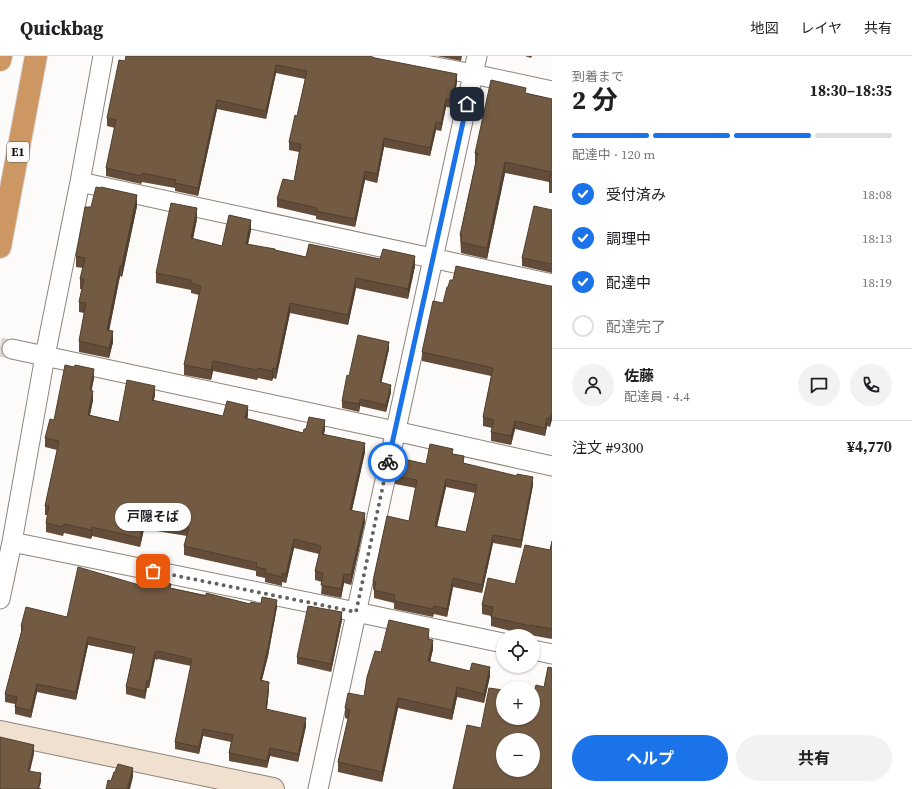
<!DOCTYPE html>
<html lang="ja">
<head>
<meta charset="utf-8">
<style>
	body { margin:0; font-family:"Source Serif 4","Noto Sans JP",serif; background:#f2f2f2; color:#202124; height:100vh; display:flex; flex-direction:column; font-size:15px; white-space:nowrap }
	* { box-sizing:border-box; margin:0 }
	p { font-size:13px; color:#757577 }
	.icon { flex:none; width:22px; height:22px; fill:none; stroke:currentColor; stroke-width:2; stroke-linecap:round; stroke-linejoin:round }
	.map { position:relative; flex:1; overflow:hidden }
	.side { display:flex; flex-direction:column; background:#fff; width:360px }
	.side>* { flex:none }
	.controls { position:absolute; left:496px; top:573px; display:grid; gap:8px }
	.controls a { display:grid; place-items:center; width:44px; height:44px; border-radius:50%; background:#fff; box-shadow:0 1px 3px #0004; font-size:20px }
	.pin { position:absolute; display:grid; place-items:center; width:34px; height:34px; color:#fff; margin:-17px; border-radius:8px; box-shadow:0 2px 6px #0006 }
	.courier { position:absolute; display:grid; place-items:center; width:40px; height:40px; margin:-20px; border:3px solid #1a73e8; border-radius:50%; background:#fff; color:#222; box-shadow:0 1px 5px #0007 }
	.bubble { position:absolute; height:28px; border-radius:14px; background:#fff; box-shadow:0 1px 3px #0004; font-size:13px; font-weight:700; line-height:28px; text-align:center }
	.overview em { font-style:normal; font-weight:700 }
	.overview div { display:flex; flex-direction:column-reverse }
	.overview { display:flex; align-items:center; justify-content:space-between; height:68px; padding:0 20px }
	h1 { font-size:26px; font-weight:700; line-height:30px }
	.bar { display:grid; grid-template-columns:repeat(4,1fr); gap:6px 4px; align-content:center; height:48px; padding:0 20px }
	.bar i { height:5px; border-radius:3px; background:#e0e0e0 }
	.bar .selected { background:#1a73e8 }
	.bar p { grid-column:span 4 }
	.line { display:flex; align-items:center; gap:10px; padding:0 20px; border-top:1px solid #e0e0e0 }
	.line div { flex:1 }
	.round { display:grid; place-items:center; flex:none; width:42px; height:42px; border-radius:21px; background:#f2f2f2 }
	ol { padding:0 20px; list-style:none }
	li { display:flex; align-items:center; gap:12px; height:44px }
	li p { margin-inline-start:auto }
	li .icon { padding:4px; border-radius:50%; background:#1a73e8; color:#fff; stroke-width:4 }
	li:last-child { color:#757577 }
	li i { width:22px; height:22px; border:2px solid #e0e0e0; border-radius:50% }
	.cta { display:flex; gap:8px; margin-top:auto; padding:8px 20px }
	.cta a { flex:1; height:46px; border-radius:24px; background:#1a73e8; color:#fff; font-size:16px; font-weight:700; line-height:46px; text-align:center }
	.cta a+a { background:#f2f2f2; color:#202124 }
	header { display:flex; align-items:center; gap:24px; box-sizing:border-box; height:56px; padding:0 20px; background:#fff; border-bottom:1px solid #e0e0e0 }
	header strong { font-size:19px }
	nav { display:flex; gap:22px; margin-inline-start:auto; font-size:14px }
	main { display:flex; flex:1; min-height:0 }
	.map>svg:first-child { display:block }
	.lines { fill:none; stroke-linecap:round; stroke-linejoin:round }
	.street-tunnel { stroke:#dad7d5; stroke-width:19; stroke-dasharray:19 10; stroke-linecap:butt }
	.street-casing { stroke:#8f847a; stroke-width:21 }
	.secondary-casing { stroke:#8f847a; stroke-width:24 }
	.highway-casing { stroke:#d9d8d8; stroke-width:24 }
	.street { stroke:#fff; stroke-width:19 }
	.secondary { stroke:#f0e0d0; stroke-width:22 }
	.highway { stroke:#cd9764; stroke-width:22 }
	.wall { fill:#634d3a; fill-rule:evenodd }
	.shaded-wall { fill:#503f2f }
	.building { fill:#735a43; stroke:#503f2f; fill-rule:evenodd }
	.done { stroke:#64615e; stroke-width:4; stroke-dasharray:0 7.2 }
	.route { stroke:#1a73e8; stroke-width:5 }
	.labels { text-anchor:middle; dominant-baseline:central; stroke-width:4; stroke-linejoin:round; paint-order:stroke }
	.shield { fill:#fdfbf9; stroke:#585552; stroke-width:1 }
	.shield-label { font-size:12px; font-weight:bold; fill:#120e0b }
</style>
</head>
<body>
<header>
<strong>Quickbag</strong>
<nav><a>地図</a><a>レイヤ</a><a>共有</a></nav>
</header>
<main>
<div class="map">
<svg width="552" height="733" viewBox="0 0 552 733">
	<rect width="100%" height="100%" fill="#fdfbf9"/>
	<g class="lines">
		<!-- street-tunnel -->
		<path class="street-tunnel" d="M0 291 12 293"/>
		<defs>
			<path id="street" d="M377 0 473 18 552 35
				M80 126 552 228
				M12 293 395 375 552 410
				M12 486 356 556 503 587
				M0 543 12 486 45 300 80 126 103 0
				M533 594 552 598
				M318 733 477 0"/>
			<path id="secondary" d="M0 676 273 733"/>
			<path id="highway" d="M0 4 1 0
				M0 191 36 0"/>
		</defs>
		<!-- street casing -->
		<use href="#street" class="street-casing"/>
		<!-- secondary casing -->
		<use href="#secondary" class="secondary-casing"/>
		<!-- highway casing -->
		<use href="#highway" class="highway-casing"/>
		<!-- street -->
		<use href="#street" class="street"/>
		<!-- secondary -->
		<use href="#secondary" class="secondary"/>
		<!-- highway -->
		<use href="#highway" class="highway"/>
	</g>
	<!-- wall -->
	<path class="wall" d="M437 0H462L461 5Z
		M525 0H532L531 2Z
		M375 2 457 26 452 52 446 51 441 75 436 74 430 100 384 91 377 127 365 124 355 171 316 163V160L277 151V143L294 125 299 96 289 94V86L297 60 305 23 276 17 266 63 217 53 198 140 175 135V132L142 126 141 128 106 120V112L115 72 107 70V62L125 5Z
		M526 37 552 43V137H549V126L505 117 487 203 461 197 460 179 475 108V97Z
		M137 150 122 221 120 220 109 275 113 286 109 302 79 296V285L84 257 79 256V246L82 233H80V223L83 212 76 211V200Z
		M552 154V217L522 210V202Z
		M197 163 193 183 222 190 251 174 248 188 306 201 415 210 408 243 356 232 348 269 290 257 276 323 273 322 272 325 258 322 257 324 213 315 211 324 184 319V309L199 239 191 237V234L156 227V217Z
		M552 230 550 371 547 370 545 380 515 373 511 389 491 385V376L492 372 483 370V361L491 320 422 305V296L443 247 448 231Z
		M389 293 381 326 391 336 386 356 360 350 359 356 342 352V345L349 320Z
		M74 311 94 322 91 335 93 344 90 359 119 366 155 339 153 345 223 360 248 359 247 363 303 377 306 373H325L324 378 365 396 352 454 365 466 351 529 344 527 341 542 321 538 322 526 315 524V515L319 498 294 492 286 527 282 526V530L265 526V522L256 520V515L184 499V490L187 480 144 473 140 491 92 480 91 483 64 477 63 480 46 476V467L48 459H45V450L57 394 45 391V382L54 364Z
		M453 398 464 407 533 429 521 492 493 487 482 537 453 531 447 561 434 558 433 561 394 553V547L374 542V534L373 533V525L409 465 416 432 395 428V420ZM446 431 475 437 466 476 437 471Z
		M552 485V583L530 579V580L491 570V560L482 558V549L515 528 550 494Z
		M146 531 171 532 250 548 277 551 268 600 262 624 269 633 267 653 306 670 298 706 270 700 267 712 229 705V697L231 686 203 680 199 698 175 693V686L191 610 158 603 157 604 155 603 149 632H147L145 643 126 638V631L133 598 88 589 76 644 37 636 31 662 15 658V648L5 646V638L21 577V570L67 561Z
		M342 564 331 616 297 608V601Z
		M429 583 433 593 430 606 490 620 484 647 457 641 452 664 398 652 382 726 338 716V706L348 663 345 662V652L364 640 381 596Z"/>
	<!-- shaded-wall -->
	<path class="shaded-wall" d="M276 9V17L266 63V55Z
		M457 18V26L452 52V44Z
		M446 43V51L441 75V67Z
		M217 44V53L198 140V132Z
		M436 66V74L430 100V92Z
		M384 82V91L377 127V118Z
		M505 106V117L487 203V192Z
		M365 115V124L355 171V163Z
		M137 139V150L122 221V210Z
		M197 152V163L191 192V182Z
		M251 164V174L246 198V188Z
		M415 200V210L408 243V233Z
		M120 210V220L107 285V274Z
		M356 222V232L348 269V259Z
		M290 247V257L276 323V313Z
		M113 275V286L109 302V292Z
		M389 286V293L380 333V326Z
		M213 305V315L211 324V314Z
		M273 312V322L272 325V315Z
		M94 313V322L90 343V334Z
		M391 329V336L386 356V349Z
		M155 330V339L152 353V344Z
		M93 335V344L88 368V359Z
		M360 343V350L359 356V348Z
		M248 350V359L245 372V362Z
		M552 356V364L550 371V362Z
		M547 362V370L545 380V372Z
		M325 364V373L322 387V378Z
		M515 365V373L511 389V380Z
		M365 387V396L350 463V454Z
		M533 421V429L521 492V484Z
		M446 423V431L435 478V470Z
		M365 457V466L351 529V519Z
		M144 463V473L140 491V482Z
		M92 471V480L91 483V474Z
		M493 479V487L482 537V529Z
		M294 483V492L286 527V518Z
		M344 518V527L341 542V533Z
		M453 522V531L447 561V553Z
		M277 544V551L268 600 260 631V624Z
		M342 556V564L331 616V608Z
		M429 573V583L428 593V583Z
		M88 581V589L76 644V636Z
		M433 584V593L428 615V605Z
		M155 596V603L149 632V625Z
		M490 611V620L484 647V638Z
		M147 624V632L145 643V635Z
		M269 626V633L266 661V653Z
		M37 628V636L31 662V654Z
		M457 631V641L452 664V654Z
		M398 642V652L382 726V716Z
		M306 662V670L298 706V698Z
		M203 673V680L199 698V691Z
		M34 689V698L28 724V715Z
		M270 692V700L267 712V705Z
		M133 712V721L130 733H127Z
		M41 717V726L39 733H38Z"/>
	<!-- building -->
	<path class="building" d="M126 0H370L375 2 457 18 452 44 446 43 441 67 436 66 430 92 384 82 377 118 365 115 355 163 316 155 317 152 277 143 283 123 294 125 301 88 289 86 295 59 297 60 307 15 276 9 266 55 217 44 198 132 175 127 176 124 142 117 141 120 106 112 116 64 107 62 119 4 125 5Z
		M491 24 526 32 525 37 552 43V126H549L551 116 505 106 487 192 461 186 462 179H460L478 97H475Z
		M96 131 101 132V131L137 139 122 210H120L107 274 113 275 109 292 79 285 86 247 79 246 84 223H80L85 202 76 200 85 151H91Z
		M171 147 197 152 191 182 222 190 229 159 251 164 246 188 275 193V194L306 201 309 188 380 203 383 193 415 200 408 233 356 222 348 259 290 247 276 313 273 312 272 315 258 312 257 314 213 305 211 314 184 309 201 230 191 227V224L156 217Z
		M534 150 552 154V208L522 202Z
		M456 210 550 230H552V356L550 362H547L545 372 515 365 511 380 491 376 494 364 483 361 493 312 422 296 433 245 443 247 447 231H448L450 224H453Z
		M358 279 389 286 380 326 391 329 386 349 360 343 359 348 342 345 347 319 349 320Z
		M65 309 74 311 75 309 94 313 90 334 93 335 88 359 119 366 127 324 155 330 152 344 223 360 227 345 248 350 245 362 303 377 304 373H306L309 361 325 364 322 378 365 387 350 454 365 457 351 519 344 518 341 533 321 529 323 517 315 515 321 490 294 483 286 518 282 517V521L265 517 266 513 256 511 257 507 184 490 189 471 144 463 140 482 92 471 91 474 64 468 63 471 46 467 49 450H45L59 385 45 382 50 363 54 364Z
		M430 388 453 393 452 398 464 400 463 407 517 420V418L533 421 521 484 493 479 482 529 453 522 447 553 434 550 433 553 394 545 395 539 374 534 376 526 373 525 387 460 409 465 417 424 395 420 399 402 426 408ZM446 423 477 429 466 476 435 470Z
		M552 485V573L530 569V570L491 561 493 551 482 549 488 522 515 528 525 489 550 494Z
		M78 511 146 531 149 523 171 528 170 532 206 540V537L250 548 251 546 261 548 262 541 277 544 268 592 260 624 269 626 266 653 306 662 298 698 270 692 267 705 229 697 233 679 203 673 199 691 175 686 192 603 158 595 157 596H155L149 625 147 624 145 635 126 631 135 591 88 581 76 636 37 628 31 654 15 651 17 641 5 638 23 570H21L26 551 67 561Z
		M308 550 342 556 331 608 297 601Z
		M389 564 429 573 428 583 433 584 428 605 470 615 472 607 490 611 484 638 457 631 452 654 398 642 382 716 338 706 350 654 345 652 348 637 364 640 367 621 375 595 381 596Z
		M548 611 552 612V733H453L467 669 481 672 489 632 503 634V662H533V639L536 629 544 631ZM503 684H533V714H503Z
		M0 681 34 689 28 715 41 717 38 732 41 733H0Z
		M118 708 133 712 127 733H106L108 724 111 725 114 716H115Z"/>
	<g class="lines">
		<!-- done -->
		<path class="done" d="M153 515 356 556 388 406"/>
		<!-- route -->
		<path class="route" d="M388 406 467 48"/>
	</g>
	<g class="labels">
		<!-- shield labels -->
		<rect class="shield" x="7" y="86" width="22" height="20" rx="3"/>
		<g class="shield-label">
			<text x="18" y="96">E1</text>
		</g>
	</g>
</svg>
<div class="controls">
<a><svg class="icon" aria-label="locate" viewBox="0 0 24 24"><circle cx="12" cy="12" r="6"/><path d="M12 2v4M12 18v4M2 12h4M18 12h4"/></svg></a>
<a>+</a>
<a>−</a>
</div>
<div class="pin" style="left:153px;top:515px;background:#ea580c"><svg class="icon" aria-label="bag" viewBox="0 0 24 24"><path d="M5 8h14l-1 12H6zM9 8a3 3 0 0 1 6 0"/></svg></div>
<div class="pin" style="left:467px;top:48px;background:#1f2937"><svg class="icon" aria-label="home" viewBox="0 0 24 24"><path d="M3 11l9-7 9 7M6 9v11h12V9"/></svg></div>
<div class="courier" style="left:388px;top:406px"><svg class="icon" aria-label="bike" viewBox="0 0 24 24"><circle cx="6" cy="16" r="4"/><circle cx="18" cy="16" r="4"/><path d="M6 16l4-8h5l3 8M10 8l3 8H6M13 5h3"/></svg></div>
<div class="bubble" style="left:115px;top:447px;width:76px">戸隠そば</div>
</div>
<section class="side">
<div class="overview"><div><h1>2 分</h1><p>到着まで</p></div><em>18:30–18:35</em></div>
<div class="bar"><i class="selected"></i><i class="selected"></i><i class="selected"></i><i></i><p>配達中 · 120 m</p></div>
<ol>
<li><svg class="icon" aria-label="check" viewBox="0 0 24 24"><path d="M5 12l5 5 9-10"/></svg>受付済み<p>18:08</p></li>
<li><svg class="icon" aria-label="check" viewBox="0 0 24 24"><path d="M5 12l5 5 9-10"/></svg>調理中<p>18:13</p></li>
<li><svg class="icon" aria-label="check" viewBox="0 0 24 24"><path d="M5 12l5 5 9-10"/></svg>配達中<p>18:19</p></li>
<li><i></i>配達完了</li>
</ol>
<div class="line" style="height:72px"><a class="round"><svg class="icon" aria-label="person" viewBox="0 0 24 24"><circle cx="12" cy="8" r="4"/><path d="M4 21q1-7 8-7t8 7"/></svg></a><div><b>佐藤</b><p>配達員 · 4.4</p></div><a class="round"><svg class="icon" aria-label="chat" viewBox="0 0 24 24"><path d="M4 5h16v11H9l-5 4z"/></svg></a><a class="round"><svg class="icon" aria-label="phone" viewBox="0 0 24 24"><path d="M5 4h4l2 5-3 2q2 4 5 5l2-3 5 2v4C11 20 4 13 5 4z"/></svg></a></div>
<div class="line" style="height:52px"><div>注文 #9300</div><b>¥4,770</b></div>
<div class="cta"><a>ヘルプ</a><a>共有</a></div>
</section>
</main>
</body>
</html>
